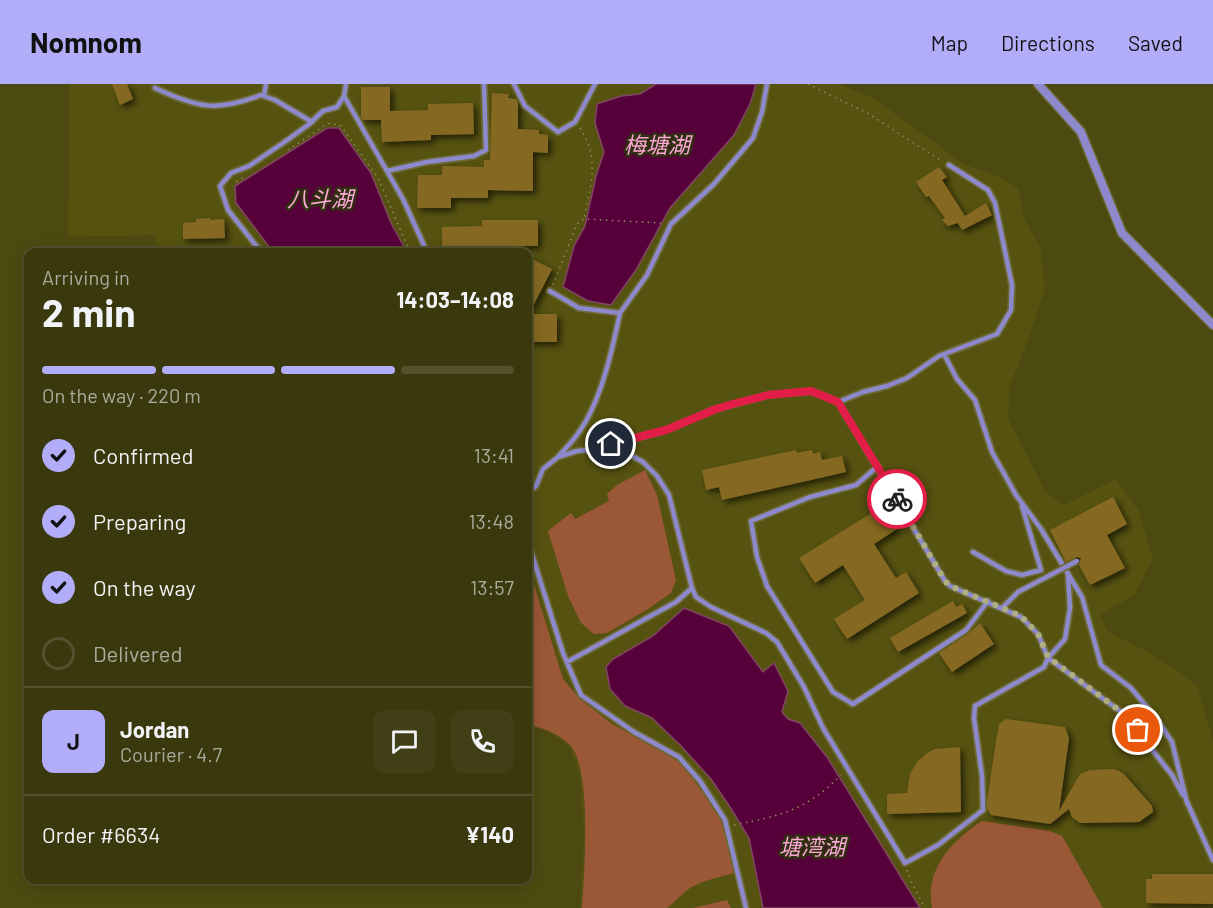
<!DOCTYPE html>
<html lang="en">
<head>
<meta charset="utf-8">
<style>
	body { margin:0; font-family:Barlow,"Noto Sans SC",sans-serif; background:#413f16; color:#f1f3f6; height:100vh; display:flex; flex-direction:column; font-size:22px; white-space:nowrap }
	* { box-sizing:border-box; margin:0 }
	p { font-size:20px; color:#abac9d }
	.icon { flex:none; width:33px; height:33px; fill:none; stroke:currentColor; stroke-width:2; stroke-linecap:round; stroke-linejoin:round }
	.map { position:relative; flex:1; overflow:hidden }
	.side { position:absolute; left:24px; top:164px; width:508px; height:636px; display:flex; flex-direction:column; background:#3a380d; border-radius:12px; box-shadow:0 3px 15px #0003,0 0 0 2px #54522e }
	.side>* { flex:none }
	.pin { position:absolute; display:grid; place-items:center; width:51px; height:51px; color:#fff; margin:-26px; border:3px solid #fff; border-radius:50%; box-shadow:0 2px 6px #0007 }
	.courier { position:absolute; display:grid; place-items:center; width:60px; height:60px; margin:-30px; border:4px solid #e11d48; border-radius:50%; background:#fff; color:#222; box-shadow:0 2px 8px #0007 }
	.head em { font-style:normal; font-weight:700 }
	.head div { display:flex; flex-direction:column-reverse }
	.head { display:flex; align-items:center; justify-content:space-between; height:102px; padding:0 18px }
	h1 { font-size:39px; font-weight:700; line-height:45px }
	.bar { display:grid; grid-template-columns:repeat(4,1fr); gap:9px 6px; align-content:center; height:72px; padding:0 18px }
	.bar i { height:8px; border-radius:4px; background:#54522e }
	.bar .selected { background:#b2adf9 }
	.bar p { grid-column:span 4 }
	.line { display:flex; align-items:center; gap:15px; padding:0 18px; border-top:2px solid #54522e }
	.line div { flex:1 }
	.round { display:grid; place-items:center; flex:none; width:63px; height:63px; border-radius:12px; background:#413f16 }
	ol { padding:0 18px; list-style:none }
	li { display:flex; align-items:center; gap:18px; height:66px }
	li p { margin-inline-start:auto }
	li .icon { padding:6px; border-radius:50%; background:#b2adf9; color:#111; stroke-width:4 }
	li:last-child { color:#abac9d }
	li i { width:33px; height:33px; border:3px solid #54522e; border-radius:50% }
	header { display:flex; align-items:center; gap:36px; box-sizing:border-box; height:84px; padding:0 30px; background:#b2adf9; color:#111 }
	header strong { font-size:28px }
	nav { display:flex; gap:33px; margin-inline-start:auto; font-size:21px }
	.map>svg:first-child { display:block }
	.built { fill:#565210 }
	.green { fill:#9b5837 }
	.water { fill:#57013b; stroke:#824664; stroke-width:1.5 }
	.building { fill:#856922; filter:url(#shadow) }
	.lines { fill:none; stroke-linecap:round; stroke-linejoin:round }
	.lane-casing { stroke:#6c6934; stroke-width:8 }
	.street-casing { stroke:#6c6934; stroke-width:11 }
	.path { stroke:#8e8c5c; stroke-width:1.5; stroke-dasharray:1.5 4.5; stroke-linecap:butt }
	.lane { stroke:#8d89cc; stroke-width:4.5 }
	.street { stroke:#8d89cc; stroke-width:8 }
	.lane-bridge-casing { stroke:#6c6934; stroke-width:8; stroke-linecap:butt }
	.lane-bridge { stroke:#8d89cc; stroke-width:4.5 }
	.done { stroke:#b0af84; stroke-width:6; stroke-dasharray:0 10.8 }
	.route { stroke:#e11d48; stroke-width:8 }
	.labels { text-anchor:middle; dominant-baseline:central; stroke-width:5; stroke-linejoin:round; paint-order:stroke }
	.water-label { font-size:22px; font-style:italic; fill:#fda8d6; stroke:#302f11 }
</style>
</head>
<body>
<header>
<strong>Nomnom</strong>
<nav><a>Map</a><a>Directions</a><a>Saved</a></nav>
</header>
<div class="map">
<svg width="1213" height="824" viewBox="0 0 1213 824">
	<defs>
		<filter id="shadow"><feDropShadow dx="3.5" dy="3.5" stdDeviation="3" flood-color="#0009"/></filter>
	</defs>
	<rect width="100%" height="100%" fill="#4d4a11"/>
	<!-- built -->
	<path class="built" d="M70 0H839L873 14 964 80 999 93 1018 104 1024 135 1040 162 1045 205 1030 250 1010 302 1008 335 1046 408 1064 421 1116 395 1138 426 1153 474 1135 510 1100 531 1108 548 1144 566 1178 587 1198 603 1213 657V824H580L584 752 580 692 569 662 545 645 528 643V168H158L155 151 68 153Z"/>
	<!-- green -->
	<path class="green" d="M645 386 657 411 676 496 671 509 648 525 607 549 594 550 581 539 568 512 548 447 571 429 575 435 609 417 607 410 617 401Z
		M528 481 563 595 580 615 612 640 680 678 703 709 725 743 736 789C722 792 695 798 685 808 679 813 674 819 667 824H582C584 791 593 683 569 660 557 649 544 644 528 641Z
		M982 737 1050 747 1062 752 1103 824H932C924 785 953 756 982 737Z
		M727 816 731 824H693Z"/>
	<!-- water -->
	<path class="water" d="M656 0H756L750 20 734 51 670 124 636 186 611 221 588 217 563 203 574 162 585 142 596 92 604 68 595 39 597 20 621 12 640 10Z
		M327 44H339L371 89 391 139 407 168H273L236 119 235 102Z
		M684 524 729 542 763 588 774 579 788 607 782 628 788 635 800 639 827 673 920 824H763L749 754 730 723 711 695 682 663 652 634 625 622 610 605 606 583 613 575 653 552Z"/>
	<!-- building -->
	<path class="building" d="M112 0H127L133 15 120 21Z
		M361 3H390V27L428 26V20L473 19 474 50 431 51V56L382 58 381 36H363L361 33Z
		M492 9 509 10 508 14 516 15 518 19V45L539 46V50L548 51V69L533 68V107L488 106V114H451V124H417L418 91H442V82L484 83V76H490Z
		M939 83 947 93 942 96 965 132 986 119 992 131 962 146 958 139 948 142 942 136 945 134 929 112 926 113 916 98Z
		M210 134V136L224 135 225 154 183 155V139L196 138V135Z
		M482 136H538V162H485V168H442V143L482 142Z
		M528 173 552 185 529 230H557V258H528Z
		M796 366 797 369 812 366 813 370 820 368 822 376 842 372 846 388 722 416 719 403 706 406 702 386Z
		M1113 413 1127 440 1107 451 1125 484 1090 501 1079 481 1081 474 1077 473 1066 478 1050 446Z
		M883 422 897 445 874 460 896 494 906 488 919 509 847 555 834 535 865 516 843 481 815 499 799 474Z
		M953 517 956 523 962 520 967 529 898 568 890 554Z
		M980 539 994 560 952 588 939 569 968 550Z
		M1006 635 1065 643 1069 654 1059 727 1080 690 1090 686 1114 685 1123 689 1152 722 1153 728 1139 738 1080 739 1072 733 1069 725 1050 740 991 731 987 725V717L996 657 999 640Z
		M960 663 961 728 887 730V710L907 709 910 690 917 678 927 669 935 665Z
		M1152 790H1213V820L1146 819V795H1152Z"/>
	<g class="lines">
		<defs>
			<path id="lane" d="M514 0 525 22 558 48 575 38 595 0
				M155 4C198 24 217 28 261 11L275 16 312 38
				M264 12 266 0
				M344 12 346 0
				M387 87 427 78 474 72 486 66 484 0
				M261 168 228 126 220 102 231 89 249 82 283 59 308 41 323 27 337 23 344 12 403 115 427 168
				M550 207 579 224 620 229 647 191 671 140 714 100 753 54 762 28 767 0
				M944 270 957 295 975 316 992 368 1016 411 1041 445 1082 513 1101 581 1131 604 1156 634 1172 658 1187 719
				M838 318 863 308 887 302 907 294 939 272 997 250 1011 226 1012 201 995 119 988 106 949 81
				M596 365 666 346 716 325 768 311 811 307 838 318 945 497 950 502 1021 533 1038 550 1048 574 1044 583 975 622 974 634 982 692 983 726 938 761 905 779 823 644 804 603 777 558 766 549 711 523 696 513 692 504
				M558 373C565 365 573 357 579 348 601 317 612 267 620 229
				M878 382 856 401 810 413 751 437 757 473 767 502 833 608 853 620 966 546 988 517
				M528 408 536 402 543 385 558 373 577 367 596 365 625 368 643 378 657 392 669 411 692 504 676 518 567 578
				M528 458 563 569 581 611 634 648 679 673 700 697 725 736 746 824
				M973 468 1006 487 1022 491 1041 486 1022 422
				M1068 491 1070 524 1065 555 1048 574 1124 630 1172 691 1183 711
				M1002 524 1018 508
				M1187 718 1213 776"/>
			<path id="street" d="M1038 0 1081 48 1122 149 1213 241"/>
		</defs>
		<!-- lane casing -->
		<use href="#lane" class="lane-casing"/>
		<!-- street casing -->
		<use href="#street" class="street-casing"/>
		<!-- path -->
		<path class="path" d="M808 0 869 30 943 78
			M580 44C600 74 591 101 584 134
			M288 66 324 42 330 39 341 42 378 94 410 168
			M236 98 246 92
			M553 201 577 140 584 135 661 139
			M734 741C780 732 807 726 841 691
			M907 786 911 797 925 824"/>
		<!-- lane -->
		<use href="#lane" class="lane"/>
		<!-- street -->
		<use href="#street" class="street"/>
		<defs>
			<path id="lane-bridge" d="M1018 508 1077 477"/>
		</defs>
		<!-- lane-bridge casing -->
		<use href="#lane-bridge" class="lane-bridge-casing"/>
		<!-- lane-bridge -->
		<use href="#lane-bridge" class="lane-bridge"/>
	</g>
	<g class="lines">
		<!-- done -->
		<path class="done" d="M897 415 945 497 950 502 1021 532 1038 550 1048 573 1124 630 1138 646"/>
		<!-- route -->
		<path class="route" d="M611 360 666 346 716 325 733 320 768 311 811 307 838 318 897 415"/>
	</g>
	<g class="labels">
		<!-- water labels -->
		<g class="water-label">
			<text x="657" y="60">梅塘湖</text>
			<text x="320" y="114">八斗湖</text>
			<text x="812" y="762">塘湾湖</text>
		</g>
	</g>
</svg>
<div class="pin" style="left:1138px;top:646px;background:#ea580c"><svg class="icon" aria-label="bag" viewBox="0 0 24 24"><path d="M5 8h14l-1 12H6zM9 8a3 3 0 0 1 6 0"/></svg></div>
<div class="pin" style="left:611px;top:360px;background:#1f2937"><svg class="icon" aria-label="home" viewBox="0 0 24 24"><path d="M3 11l9-7 9 7M6 9v11h12V9"/></svg></div>
<div class="courier" style="left:897px;top:415px"><svg class="icon" aria-label="bike" viewBox="0 0 24 24"><circle cx="6" cy="16" r="4"/><circle cx="18" cy="16" r="4"/><path d="M6 16l4-8h5l3 8M10 8l3 8H6M13 5h3"/></svg></div>
<section class="side">
<div class="head"><div><h1>2 min</h1><p>Arriving in</p></div><em>14:03–14:08</em></div>
<div class="bar"><i class="selected"></i><i class="selected"></i><i class="selected"></i><i></i><p>On the way · 220 m</p></div>
<ol>
<li><svg class="icon" aria-label="check" viewBox="0 0 24 24"><path d="M5 12l5 5 9-10"/></svg>Confirmed<p>13:41</p></li>
<li><svg class="icon" aria-label="check" viewBox="0 0 24 24"><path d="M5 12l5 5 9-10"/></svg>Preparing<p>13:48</p></li>
<li><svg class="icon" aria-label="check" viewBox="0 0 24 24"><path d="M5 12l5 5 9-10"/></svg>On the way<p>13:57</p></li>
<li><i></i>Delivered</li>
</ol>
<div class="line" style="height:108px"><b class="round" style="background:#b2adf9;color:#111">J</b><div><b>Jordan</b><p>Courier · 4.7</p></div><a class="round"><svg class="icon" aria-label="chat" viewBox="0 0 24 24"><path d="M4 5h16v11H9l-5 4z"/></svg></a><a class="round"><svg class="icon" aria-label="phone" viewBox="0 0 24 24"><path d="M5 4h4l2 5-3 2q2 4 5 5l2-3 5 2v4C11 20 4 13 5 4z"/></svg></a></div>
<div class="line" style="height:78px"><div>Order #6634</div><b>¥140</b></div>
</section>
</div>
</body>
</html>
